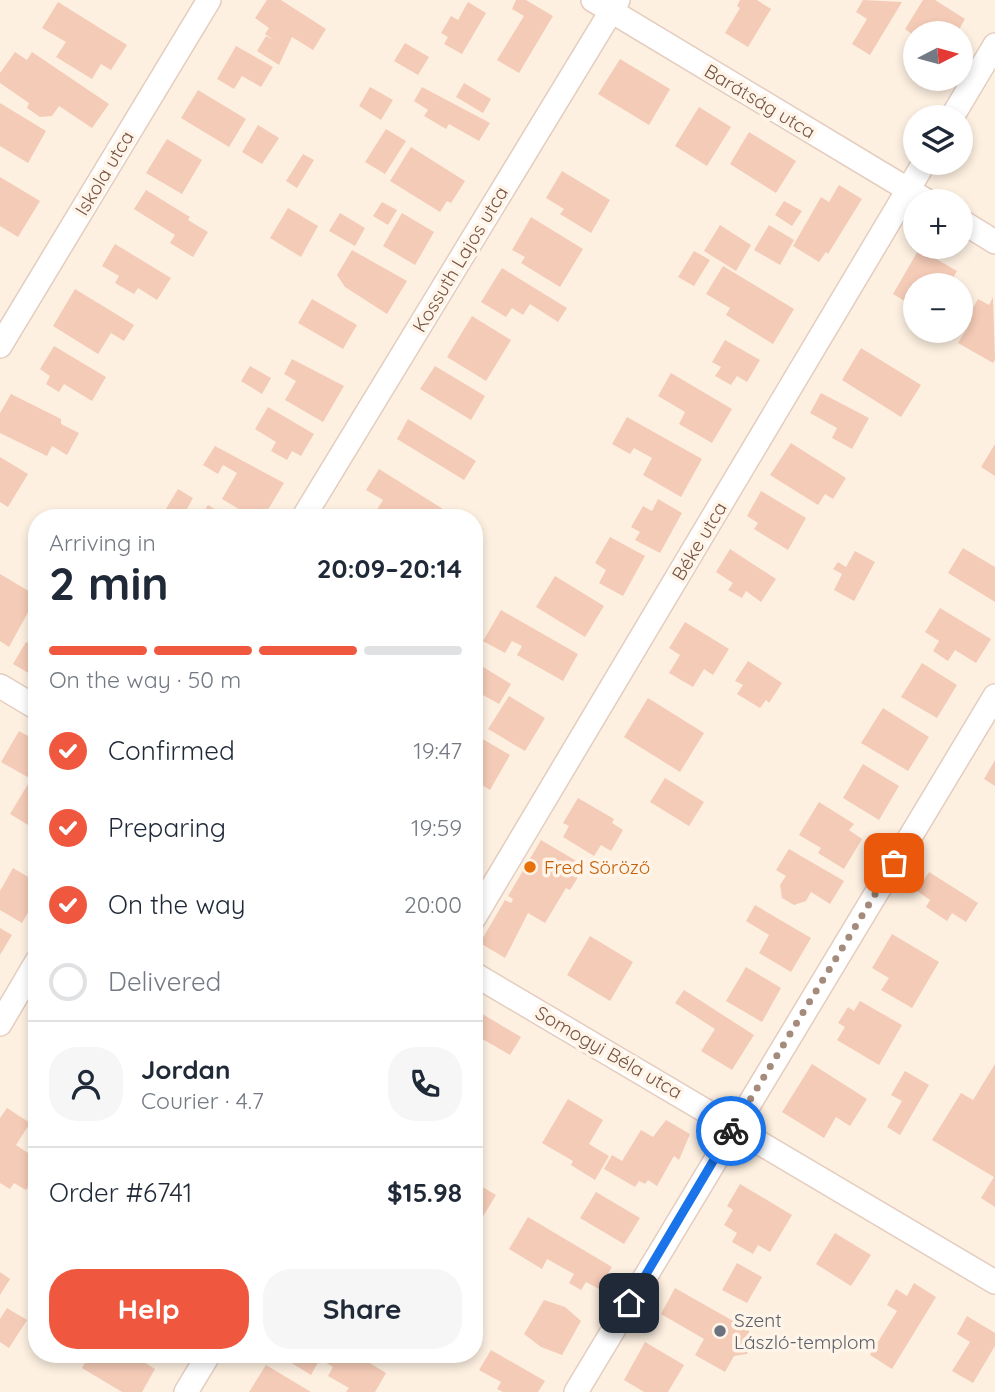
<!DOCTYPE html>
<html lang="en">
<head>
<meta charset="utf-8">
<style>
	body { margin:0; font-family:Quicksand,sans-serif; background:#f6f6f7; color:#1f2937; height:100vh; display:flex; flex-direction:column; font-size:26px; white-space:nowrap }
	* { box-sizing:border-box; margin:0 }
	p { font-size:23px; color:#747a83 }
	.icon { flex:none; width:38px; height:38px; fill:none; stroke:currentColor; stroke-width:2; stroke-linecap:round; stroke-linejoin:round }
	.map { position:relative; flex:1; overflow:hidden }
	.details { position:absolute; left:28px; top:509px; width:455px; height:854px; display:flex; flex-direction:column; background:#fff; border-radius:28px; box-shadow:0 4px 10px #0003 }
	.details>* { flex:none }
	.needle { width:46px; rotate:84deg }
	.buttons { position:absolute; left:903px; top:21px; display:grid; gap:14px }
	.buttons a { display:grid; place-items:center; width:70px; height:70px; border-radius:50%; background:#fff; box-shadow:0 4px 10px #0003; font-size:35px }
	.pin { position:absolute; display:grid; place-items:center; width:60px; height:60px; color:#fff; margin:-30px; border-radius:14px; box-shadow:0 4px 10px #0006 }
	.courier { position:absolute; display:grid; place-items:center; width:70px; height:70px; margin:-35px; border:5px solid #1a73e8; border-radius:50%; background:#fff; color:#222; box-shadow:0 2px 9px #0007 }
	.summary em { font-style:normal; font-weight:700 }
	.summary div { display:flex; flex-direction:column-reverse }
	.summary { display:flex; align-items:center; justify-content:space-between; height:119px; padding:0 21px }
	h1 { font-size:46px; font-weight:700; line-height:52px }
	.bar { display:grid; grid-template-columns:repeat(4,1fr); gap:10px 7px; align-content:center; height:84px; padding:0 21px }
	.bar i { height:9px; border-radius:5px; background:#e0e1e3 }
	.bar .active { background:#ef583e }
	.bar p { grid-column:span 4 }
	.line { display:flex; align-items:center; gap:18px; padding:0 21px; border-top:2px solid #e0e1e3 }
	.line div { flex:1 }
	.round { display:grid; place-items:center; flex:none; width:74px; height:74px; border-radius:28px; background:#f6f6f7 }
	ol { padding:0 21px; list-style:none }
	li { display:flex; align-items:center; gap:21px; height:77px }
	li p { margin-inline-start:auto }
	li .icon { padding:7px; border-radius:50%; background:#ef583e; color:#fff; stroke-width:4 }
	li:last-child { color:#747a83 }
	li i { width:38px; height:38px; border:4px solid #e0e1e3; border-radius:50% }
	.action { display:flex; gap:14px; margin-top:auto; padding:14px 21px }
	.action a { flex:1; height:80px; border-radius:28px; background:#ef583e; color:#fff; font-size:28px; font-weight:700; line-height:80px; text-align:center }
	.action a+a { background:#f6f6f7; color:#1f2937 }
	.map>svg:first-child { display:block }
	.building { fill:#f4cbb7 }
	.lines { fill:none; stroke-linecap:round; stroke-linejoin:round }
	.street-casing { stroke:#e4cdbf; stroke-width:26 }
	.street { stroke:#fff; stroke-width:23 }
	.done { stroke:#a58b7c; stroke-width:7; stroke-dasharray:0 12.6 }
	.route { stroke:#1a73e8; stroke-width:9 }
	.food-dot { fill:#e8710a; stroke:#fff4e8; stroke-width:2.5 }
	.worship-dot { fill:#6b7280; stroke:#fff4e8; stroke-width:2.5 }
	.labels { text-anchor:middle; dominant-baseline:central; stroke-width:7; stroke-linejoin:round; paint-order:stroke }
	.street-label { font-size:19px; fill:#765446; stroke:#fff4e8 }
	.food-label { font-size:19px; fill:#c56008; stroke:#fff4e8; text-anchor:start }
	.worship-label { font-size:19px; fill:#5b616d; stroke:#fff4e8; text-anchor:start }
</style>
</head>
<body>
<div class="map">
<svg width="995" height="1392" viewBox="0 0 995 1392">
	<rect width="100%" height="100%" fill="#fdf0e1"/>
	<!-- building -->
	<path class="building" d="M267 0H281L326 29 313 50 292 37 279 65 257 51 266 36 274 40 265 34 269 28 255 18Z
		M516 0H526L553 16 519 73 497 60 524 16 512 9Z
		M740 0H757L771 9 748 47 725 33 740 8 737 6Z
		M863 0 902 2 870 55 852 44 867 19 856 12Z
		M923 0H935L965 19 957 33H915V36L905 29Z
		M58 2 127 45 111 70 101 64 92 79 56 57 66 42 42 28Z
		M468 2 486 13 462 54 444 44 448 37 441 33 451 16 458 20Z
		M405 43 429 57 418 75 394 61Z
		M236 46 273 67 261 87 242 76 234 89 217 79Z
		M15 52 27 60 32 52 109 104 92 128 59 106 52 116 40 117 27 108 29 103 0 83V73Z
		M620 59 670 89 649 125 598 94Z
		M464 83 491 99 483 113 456 97Z
		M370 87 393 100 381 120 359 106Z
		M422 87 490 123 479 141 449 124 446 129 424 116 428 110 414 101Z
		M198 90 246 119 229 147 181 118Z
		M0 103 46 131 28 163 0 146Z
		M699 107 731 127 707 166 675 146Z
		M258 125 279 138 262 164 242 152Z
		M386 129 406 141 385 174 365 162Z
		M749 132 796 161 776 193 730 164Z
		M167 139 202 160 182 194 146 173Z
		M411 147 465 181 451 203 447 201 440 212 390 181Z
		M303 154 314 160 297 188 286 181Z
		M562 171 610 200 591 233 560 214 564 209 546 198Z
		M0 177 40 201 18 237 0 226Z
		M839 185 862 199 828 254 826 252 819 262 793 246 821 197 829 202Z
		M146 190 190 217 188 220 208 232 193 257 170 243 175 235 134 209Z
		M784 201 802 211 792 226 775 215Z
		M382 202 397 210 388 225 373 216Z
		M288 208 318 226 301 257 270 238Z
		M340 213 365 228 355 246 329 231Z
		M402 213 434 232 415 265 383 246Z
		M531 217 583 249 560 287 521 263 525 257 512 250Z
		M720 225 751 245 736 271 704 251Z
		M769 225 794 240 780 265 754 250Z
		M115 244 171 278 157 300 138 288 134 294 115 283 119 276 102 266Z
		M919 249 957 271 949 285H915V307L893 294Z
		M352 250 407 281 387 314 345 287 337 275Z
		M694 251 710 260 694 286 678 277Z
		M723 266 794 309 773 344 726 315 730 308 706 294Z
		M502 268 567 308 558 322 530 304 523 315 512 308 506 317 481 302Z
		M75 289 134 325 124 341 111 333 98 354 53 326Z
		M993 297 995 360 993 363 958 343 969 325 965 322 978 299 989 305Z
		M312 299 357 325 343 349 298 323Z
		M472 316 511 340 486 381 447 357Z
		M725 340 760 360 747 382 737 376 731 385 715 376 721 367 712 362Z
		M54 346 106 377 92 401 64 384 59 392 46 384 50 376 40 369Z
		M861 348 921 385 901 417 842 380Z
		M292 359 344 386 323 422 285 400 296 381 284 374Z
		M250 366 271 378 262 394 241 381Z
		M435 366 485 396 471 420 420 389Z
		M671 373 732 409 712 443 679 424 685 412 658 396Z
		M821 393 869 418 852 449 832 438 837 428 810 413Z
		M11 394 61 419V424L79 433 67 455 52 446 47 456 0 433V413Z
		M268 407 314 434 301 456 292 451 287 460 271 451 276 442 255 429Z
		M627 417 702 459 681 497 643 475 652 458 634 448 630 454 612 444Z
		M408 419 476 461 464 480 397 439Z
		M791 443 846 478 833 499 825 494 818 505 770 475Z
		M995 444V476L981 467Z
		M215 446 284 483 263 518H254L222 499 237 473 223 465 218 474 203 465Z
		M0 457 28 474 8 507 0 502Z
		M379 469 451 514 448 518H387L376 511 383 500 366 490Z
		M178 489 193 498 182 518H164L161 517Z
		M761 491 806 518 788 550 754 529 758 523 747 516Z
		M658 499 682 513 660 553 635 540 640 532 631 527 643 506 652 511Z
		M208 505 230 518H200Z
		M610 537 645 556 623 596 599 583 606 570 595 563Z
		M963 548 995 567V602L948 573Z
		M730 549 776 579 761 602 746 591 742 598 728 590 733 583 716 572Z
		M855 551 875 562 854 601 834 590 842 574 833 569 838 562 846 567Z
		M0 574 37 596 9 647 0 641Z
		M555 576 604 606 585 637 536 607Z
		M940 608 991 639 976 663 955 650 948 661 933 651 939 641 925 632Z
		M501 610 578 654 563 681 517 655 522 646 512 641 505 653 483 641Z
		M685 622 729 649 713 675 704 669 693 687 669 673 680 655 669 648Z
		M37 640V678L13 664 26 642 33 646Z
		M748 661 782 683 769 703 766 700 760 708 737 694 743 685 735 681Z
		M922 663 957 685 937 718 901 697Z
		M480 665 511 684 499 704 474 690V675Z
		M509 696 545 718 525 751 488 729Z
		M648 698 704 733 680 772 624 737Z
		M883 708 929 737 908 771 861 743Z
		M19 731 37 741V821L33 828 10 814 31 779 1 762Z
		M474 734 510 755 490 790 474 780Z
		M995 760V786L984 779Z
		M863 764 899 786 879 820 843 798Z
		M665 778 704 802 689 826 650 802Z
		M578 798 614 819 612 823 623 830 611 851 601 845 594 856 563 837 569 826 563 823Z
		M819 802 854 824 849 830 862 839 844 869 818 853 821 848 799 835Z
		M541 840 585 866 570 890 566 888 545 923 528 913 505 958 480 943 505 900 511 903 513 899 508 896Z
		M789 849 844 881 830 904 811 892 806 901 794 905 782 898 780 885 786 876 776 870Z
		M13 868 37 882V897L22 923 0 910V891Z
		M929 872 978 903 966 922 952 913 947 921 926 907 930 900 917 891Z
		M755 905 811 938 791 972 759 953 769 935 746 921Z
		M0 928 12 935 0 955Z
		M892 934 939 962 912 1008 881 990 889 978 872 968Z
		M590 936 633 962 610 1001 567 975Z
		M746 967 781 988 762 1022 726 1001Z
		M684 990 754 1035 732 1070 701 1051 715 1029 675 1003Z
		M860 1001 902 1025 879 1065 837 1040 845 1027 838 1023 848 1007 854 1011Z
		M474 1009 521 1037 510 1055 479 1037 474 1045Z
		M812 1064 867 1099 850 1126 836 1117 824 1138 782 1112Z
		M995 1064V1207L981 1198 994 1177 932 1140 961 1093 973 1100Z
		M905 1071 929 1085 900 1135 887 1127 902 1101 891 1095Z
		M568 1099 603 1120 589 1144 609 1156 595 1180 571 1165 573 1161 542 1143Z
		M7 1108 30 1123 16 1145 37 1159V1173L26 1190 14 1183 10 1189 0 1183V1118Z
		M666 1120 690 1134 679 1160 674 1156 657 1186 648 1180 645 1184 639 1181 635 1187 604 1169 612 1155 622 1161 641 1130 653 1137Z
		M474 1182 496 1195 482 1218 474 1214Z
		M740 1184 792 1215 770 1252 758 1245 753 1254 732 1242 737 1233 724 1225 733 1210 727 1206Z
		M596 1192 640 1218 624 1244 580 1218Z
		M528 1217 612 1267 599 1289 586 1282 581 1290 569 1283 574 1274 547 1259 542 1269 509 1249Z
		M835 1233 871 1255 851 1286 816 1264Z
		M737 1263 762 1277 747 1303 722 1290Z
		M0 1272 10 1279 0 1295Z
		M914 1283 936 1297 892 1369 870 1355 897 1311 887 1305 896 1289 907 1296Z
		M675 1288 749 1330 750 1348 747 1354 734 1356 725 1372 695 1355 704 1339 661 1314Z
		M544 1300 565 1307 581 1321 562 1355 541 1347 524 1334Z
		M7 1308 27 1320 9 1348 0 1342V1319Z
		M967 1316 995 1333V1346L973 1383 952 1371 970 1342 957 1334Z
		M645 1342 684 1365 668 1392H644L624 1380Z
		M491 1350 545 1381 538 1392H503L497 1389 501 1382 479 1370Z
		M90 1354H131L155 1369 142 1392H122L82 1368Z
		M277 1354H355L386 1373 375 1392H346L349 1388 328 1376 333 1367 320 1359 311 1375Z
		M266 1365 311 1392H249Z"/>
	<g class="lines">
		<defs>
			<path id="street" d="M593 0 927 201
				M952 117 995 45
				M961 221 995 242
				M0 346 209 0
				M303 518 618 0
				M0 686 37 708
				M474 918 924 163
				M474 974 995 1282
				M0 1024 37 961
				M186 1392 209 1354
				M576 1392 995 696"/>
		</defs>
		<!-- street casing -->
		<use href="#street" class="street-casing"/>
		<!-- street -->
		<use href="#street" class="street"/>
	</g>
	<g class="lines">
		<!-- done -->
		<path class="done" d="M731 1131 894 863"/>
		<!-- route -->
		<path class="route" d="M629 1303 731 1131"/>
	</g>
	<!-- markers -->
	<circle class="food-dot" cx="530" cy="867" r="7"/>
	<circle class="worship-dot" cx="720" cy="1331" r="7"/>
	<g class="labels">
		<!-- street labels -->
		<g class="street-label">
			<text transform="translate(760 101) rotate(31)">Barátság utca</text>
			<text transform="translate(104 173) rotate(-59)">Iskola utca</text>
			<text transform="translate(460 259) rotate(-59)">Kossuth Lajos utca</text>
			<text transform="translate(699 541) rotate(-59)">Béke utca</text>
			<text transform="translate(609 1052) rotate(30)">Somogyi Béla utca</text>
		</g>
		<!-- food labels -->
		<g class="food-label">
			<text x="544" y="867">Fred Söröző</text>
		</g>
		<!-- worship labels -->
		<g class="worship-label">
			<text x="734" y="1320">Szent<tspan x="734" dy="22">László-templom</tspan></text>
		</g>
	</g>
</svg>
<div class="buttons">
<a><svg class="needle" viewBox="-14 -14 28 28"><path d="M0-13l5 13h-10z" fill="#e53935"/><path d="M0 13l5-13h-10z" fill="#747a83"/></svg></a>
<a><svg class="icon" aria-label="layers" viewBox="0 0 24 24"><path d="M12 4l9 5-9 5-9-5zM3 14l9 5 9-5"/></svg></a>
<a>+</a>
<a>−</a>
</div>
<div class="pin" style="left:894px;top:863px;background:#ea580c"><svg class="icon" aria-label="bag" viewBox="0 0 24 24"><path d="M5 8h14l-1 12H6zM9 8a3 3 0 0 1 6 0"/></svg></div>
<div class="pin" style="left:629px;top:1303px;background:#1f2937"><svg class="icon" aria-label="home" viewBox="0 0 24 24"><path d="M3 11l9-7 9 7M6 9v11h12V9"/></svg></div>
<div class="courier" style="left:731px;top:1131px"><svg class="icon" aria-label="bike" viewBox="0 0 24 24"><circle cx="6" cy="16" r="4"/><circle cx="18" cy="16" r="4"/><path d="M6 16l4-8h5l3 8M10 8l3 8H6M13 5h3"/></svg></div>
<section class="details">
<div class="summary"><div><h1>2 min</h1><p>Arriving in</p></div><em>20:09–20:14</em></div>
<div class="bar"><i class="active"></i><i class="active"></i><i class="active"></i><i></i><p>On the way · 50 m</p></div>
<ol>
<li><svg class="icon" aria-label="check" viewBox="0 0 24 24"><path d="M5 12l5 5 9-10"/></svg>Confirmed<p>19:47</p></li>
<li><svg class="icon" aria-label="check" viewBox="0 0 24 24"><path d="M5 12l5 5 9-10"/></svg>Preparing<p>19:59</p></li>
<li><svg class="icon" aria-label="check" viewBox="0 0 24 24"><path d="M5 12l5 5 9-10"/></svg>On the way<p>20:00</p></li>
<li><i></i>Delivered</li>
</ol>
<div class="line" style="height:126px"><a class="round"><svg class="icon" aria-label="person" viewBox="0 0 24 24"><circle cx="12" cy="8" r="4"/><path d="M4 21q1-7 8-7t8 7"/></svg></a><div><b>Jordan</b><p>Courier · 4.7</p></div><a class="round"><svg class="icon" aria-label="phone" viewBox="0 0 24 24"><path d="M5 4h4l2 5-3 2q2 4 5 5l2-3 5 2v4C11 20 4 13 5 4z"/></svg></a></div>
<div class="line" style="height:91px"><div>Order #6741</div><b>$15.98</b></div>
<div class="action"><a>Help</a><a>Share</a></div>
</section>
</div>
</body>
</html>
